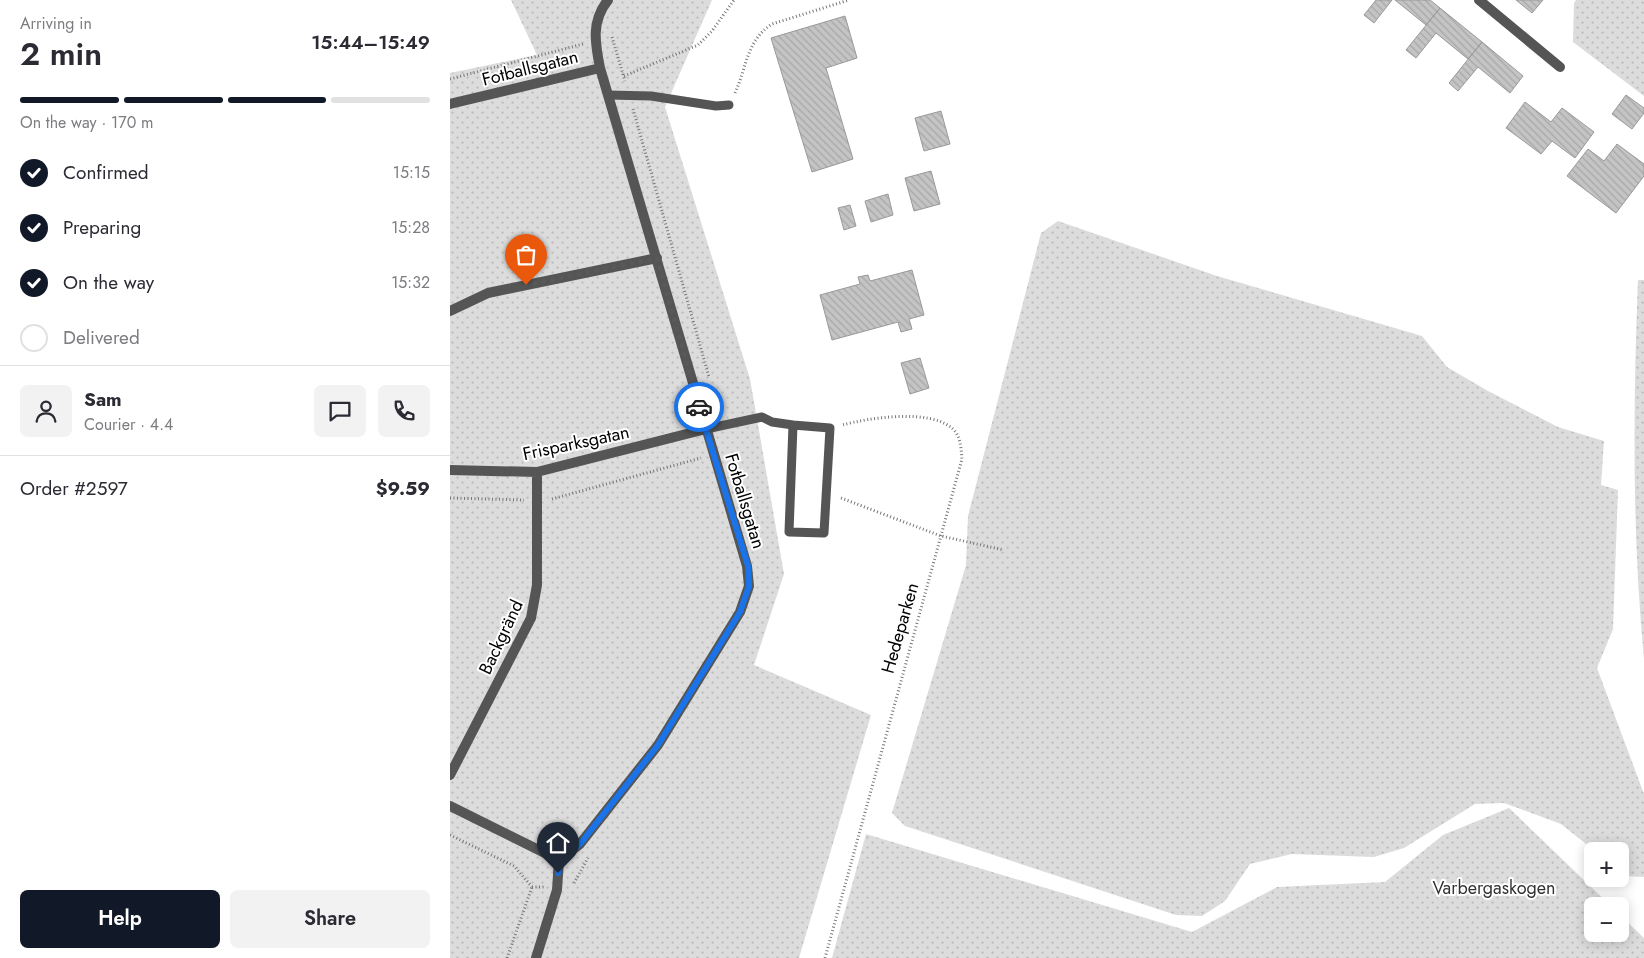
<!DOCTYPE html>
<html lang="en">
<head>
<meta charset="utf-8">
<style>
	body { margin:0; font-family:Jost,sans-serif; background:#f2f2f3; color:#2b2b33; height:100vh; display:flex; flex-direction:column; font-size:19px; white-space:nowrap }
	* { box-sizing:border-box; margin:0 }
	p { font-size:16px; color:#7c7c81 }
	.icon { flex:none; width:28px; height:28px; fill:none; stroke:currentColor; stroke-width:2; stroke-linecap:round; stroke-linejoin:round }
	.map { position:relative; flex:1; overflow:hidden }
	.panel { display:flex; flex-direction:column; background:#fff; width:450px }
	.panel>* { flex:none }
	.fabs { position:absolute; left:1134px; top:842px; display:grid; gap:10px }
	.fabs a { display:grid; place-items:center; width:45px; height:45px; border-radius:8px; background:#fff; box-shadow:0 2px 12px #0003; font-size:25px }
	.pin { position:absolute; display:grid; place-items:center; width:42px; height:42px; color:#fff; margin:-51px -21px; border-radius:50% 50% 50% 0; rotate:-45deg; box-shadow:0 0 5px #0007 }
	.pin .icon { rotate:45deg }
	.courier { position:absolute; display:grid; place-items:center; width:50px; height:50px; margin:-25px; border:4px solid #1a73e8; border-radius:50%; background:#fff; color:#222; box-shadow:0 1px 6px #0007 }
	.summary em { font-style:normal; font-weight:600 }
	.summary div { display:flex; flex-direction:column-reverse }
	.summary { display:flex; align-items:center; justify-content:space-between; height:85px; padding:0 20px }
	h1 { font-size:32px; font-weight:600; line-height:38px }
	.bar { display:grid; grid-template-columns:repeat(4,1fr); gap:8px 5px; align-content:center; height:60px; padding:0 20px }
	.bar i { height:6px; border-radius:4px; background:#e1e1e2 }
	.bar .current { background:#111827 }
	.bar p { grid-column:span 4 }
	.line { display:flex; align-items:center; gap:12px; padding:0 20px; border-top:1px solid #e1e1e2 }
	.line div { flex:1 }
	.round { display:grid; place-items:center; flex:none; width:52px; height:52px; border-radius:8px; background:#f2f2f3 }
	ol { padding:0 20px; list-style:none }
	li { display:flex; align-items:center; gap:15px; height:55px }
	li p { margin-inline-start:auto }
	li .icon { padding:5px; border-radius:50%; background:#111827; color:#fff; stroke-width:4 }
	li:last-child { color:#7c7c81 }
	li i { width:28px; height:28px; border:2px solid #e1e1e2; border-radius:50% }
	.cta { display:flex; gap:10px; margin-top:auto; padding:10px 20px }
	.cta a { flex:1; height:58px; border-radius:8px; background:#111827; color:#fff; font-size:20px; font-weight:600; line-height:58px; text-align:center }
	.cta a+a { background:#f2f2f3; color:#2b2b33 }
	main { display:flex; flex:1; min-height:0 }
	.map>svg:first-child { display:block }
	.grass { fill:url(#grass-dots) }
	.building { fill:url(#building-back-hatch); stroke:#999 }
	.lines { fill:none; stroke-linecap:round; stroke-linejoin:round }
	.path { stroke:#777; stroke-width:3; stroke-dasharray:1 2.5; stroke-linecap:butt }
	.lane { stroke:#555; stroke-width:9 }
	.street { stroke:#555; stroke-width:10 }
	.done { stroke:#595959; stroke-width:5; stroke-dasharray:0 9 }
	.route { stroke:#1a73e8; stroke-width:6 }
	.labels { text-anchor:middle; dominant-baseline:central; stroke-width:4; stroke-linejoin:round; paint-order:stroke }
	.street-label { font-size:18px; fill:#000; stroke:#fff }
	.park-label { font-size:18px; fill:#333; stroke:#fff }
</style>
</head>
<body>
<main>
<section class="panel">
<div class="summary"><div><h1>2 min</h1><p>Arriving in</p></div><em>15:44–15:49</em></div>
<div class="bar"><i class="current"></i><i class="current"></i><i class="current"></i><i></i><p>On the way · 170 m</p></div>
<ol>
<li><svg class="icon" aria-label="check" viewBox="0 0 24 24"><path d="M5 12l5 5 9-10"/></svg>Confirmed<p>15:15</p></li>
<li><svg class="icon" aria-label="check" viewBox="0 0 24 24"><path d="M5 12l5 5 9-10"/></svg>Preparing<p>15:28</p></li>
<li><svg class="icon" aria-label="check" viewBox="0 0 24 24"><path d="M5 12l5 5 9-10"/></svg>On the way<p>15:32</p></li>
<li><i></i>Delivered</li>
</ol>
<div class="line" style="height:90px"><a class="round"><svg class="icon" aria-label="person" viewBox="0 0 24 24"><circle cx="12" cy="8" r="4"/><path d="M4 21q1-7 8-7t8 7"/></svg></a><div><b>Sam</b><p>Courier · 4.4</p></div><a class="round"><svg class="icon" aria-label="chat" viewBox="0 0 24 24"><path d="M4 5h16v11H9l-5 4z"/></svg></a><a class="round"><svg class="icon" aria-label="phone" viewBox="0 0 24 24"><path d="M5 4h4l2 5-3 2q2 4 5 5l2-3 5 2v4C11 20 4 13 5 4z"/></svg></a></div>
<div class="line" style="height:65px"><div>Order #2597</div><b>$9.59</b></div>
<div class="cta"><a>Help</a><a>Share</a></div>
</section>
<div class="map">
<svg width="1194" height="958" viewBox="0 0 1194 958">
	<defs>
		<pattern id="grass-dots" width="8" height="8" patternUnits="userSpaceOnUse" patternTransform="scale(1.25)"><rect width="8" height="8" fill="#dcdcdc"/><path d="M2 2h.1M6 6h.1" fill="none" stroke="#bbb" stroke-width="1.8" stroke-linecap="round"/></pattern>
		<pattern id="building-back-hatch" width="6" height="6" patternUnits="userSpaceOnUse" patternTransform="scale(1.25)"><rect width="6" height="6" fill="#c4c4c4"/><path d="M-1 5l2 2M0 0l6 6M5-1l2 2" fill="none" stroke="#a7a7a7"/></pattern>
	</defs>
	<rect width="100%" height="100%" fill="#fff"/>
	<!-- grass -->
	<path class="grass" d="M61 0H262L215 107 300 379 334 574 304 665 421 715 349 958H0V73L87 55Z
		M1126 0H1194V96L1123 42 1124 3Z
		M608 221 767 276 972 336 997 367 1038 391 1108 427 1154 441 1151 485 1168 490 1163 629 1147 668 1194 794V877L1175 876 1170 872V851H1145L1111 824 1054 803 1025 804 954 848 924 857 842 854 800 864 775 901 752 916 726 915 455 826 442 813 516 565 518 516 591 233Z
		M1188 280H1194V659C1182 533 1183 407 1188 280Z
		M1059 808 1161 906H1142V934H1170V915L1194 938V958H382L416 834 742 932 827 887 935 882 993 835Z"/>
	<!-- building -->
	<path class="building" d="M926 0H942L924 23 914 15Z
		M945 0H980L990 8 976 25Z
		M1066 0H1093L1082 13Z
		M990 8 1032 42 1018 59 986 33 966 58 956 50Z
		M395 16 407 58 376 68 403 159 362 172 321 38Z
		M1032 42 1073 76 1060 93 1028 67 1008 91 999 83Z
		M1176 95 1194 108V113L1182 129 1162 114Z
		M1075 102 1101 122 1112 108 1144 132 1125 158 1102 141 1091 154 1056 128Z
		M491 111 500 144 474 151 465 118Z
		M1167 144 1194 164V176L1166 213 1117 176 1138 149 1154 161Z
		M481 171 490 204 464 211 455 178Z
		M438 194 443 215 421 222 415 201Z
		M400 205 406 226 394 230 388 208Z
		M462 270 474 315 459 319 462 329 451 332 448 322 382 340 370 295 410 284 408 277 418 275 420 281Z
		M470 358 479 388 460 394 451 363Z"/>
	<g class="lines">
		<!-- path -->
		<path class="path" d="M162 37 175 81
			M174 76 248 45 262 31 284 0
			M0 79 133 44
			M285 93C297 67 296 41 322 24L399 0
			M183 109 259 377
			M0 498 74 500
			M391 498 491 536 554 550
			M102 499 251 458
			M0 835 64 866 82 887
			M124 883 138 858
			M82 887H94
			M57 958 82 887
			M375 958 512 459C511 449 511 437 503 429 480 408 419 418 392 425"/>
		<!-- lane -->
		<path class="lane" d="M158 95 201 96 266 106 279 105
			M256 429 312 417 322 422 343 425 339 532 374 533 380 428 343 425"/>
		<!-- street -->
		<path class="street" d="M1029 0 1110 67
			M150 68C145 43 141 21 158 0
			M0 104 150 68 297 566 299 586 290 612 208 745 130 844 109 860 107 890 86 958
			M0 311 38 293 207 258
			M0 470 87 472 256 429
			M0 775 81 618 87 585V472
			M0 806 109 860"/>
	</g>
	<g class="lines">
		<!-- done -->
		<path class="done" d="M76 285 207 258 249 407"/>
		<!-- route -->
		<path class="route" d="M108 873 109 860 130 844 208 745 290 612 299 586 298 566 249 407"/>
	</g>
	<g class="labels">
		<!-- street labels -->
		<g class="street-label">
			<text transform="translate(80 68) rotate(-14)">Fotballsgatan</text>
			<text transform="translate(126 443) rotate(-12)">Frisparksgatan</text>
			<text transform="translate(295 501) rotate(73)">Fotballsgatan</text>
			<text transform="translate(450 628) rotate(-74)">Hedeparken</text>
			<text transform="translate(51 637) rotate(-65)">Backgränd</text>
		</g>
		<!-- park labels -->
		<g class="park-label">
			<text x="1044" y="888">Varbergaskogen</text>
		</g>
	</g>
</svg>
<div class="fabs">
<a>+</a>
<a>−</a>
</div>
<div class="pin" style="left:76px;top:285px;background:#ea580c"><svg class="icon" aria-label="bag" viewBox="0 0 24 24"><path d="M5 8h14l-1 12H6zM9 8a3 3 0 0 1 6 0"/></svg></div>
<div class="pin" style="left:108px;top:873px;background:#1f2937"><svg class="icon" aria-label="home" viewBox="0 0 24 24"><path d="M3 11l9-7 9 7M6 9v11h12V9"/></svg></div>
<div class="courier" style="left:249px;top:407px"><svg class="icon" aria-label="car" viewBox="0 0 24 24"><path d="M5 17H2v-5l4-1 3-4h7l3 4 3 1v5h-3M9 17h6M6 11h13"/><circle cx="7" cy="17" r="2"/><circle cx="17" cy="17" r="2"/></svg></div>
</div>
</main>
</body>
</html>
